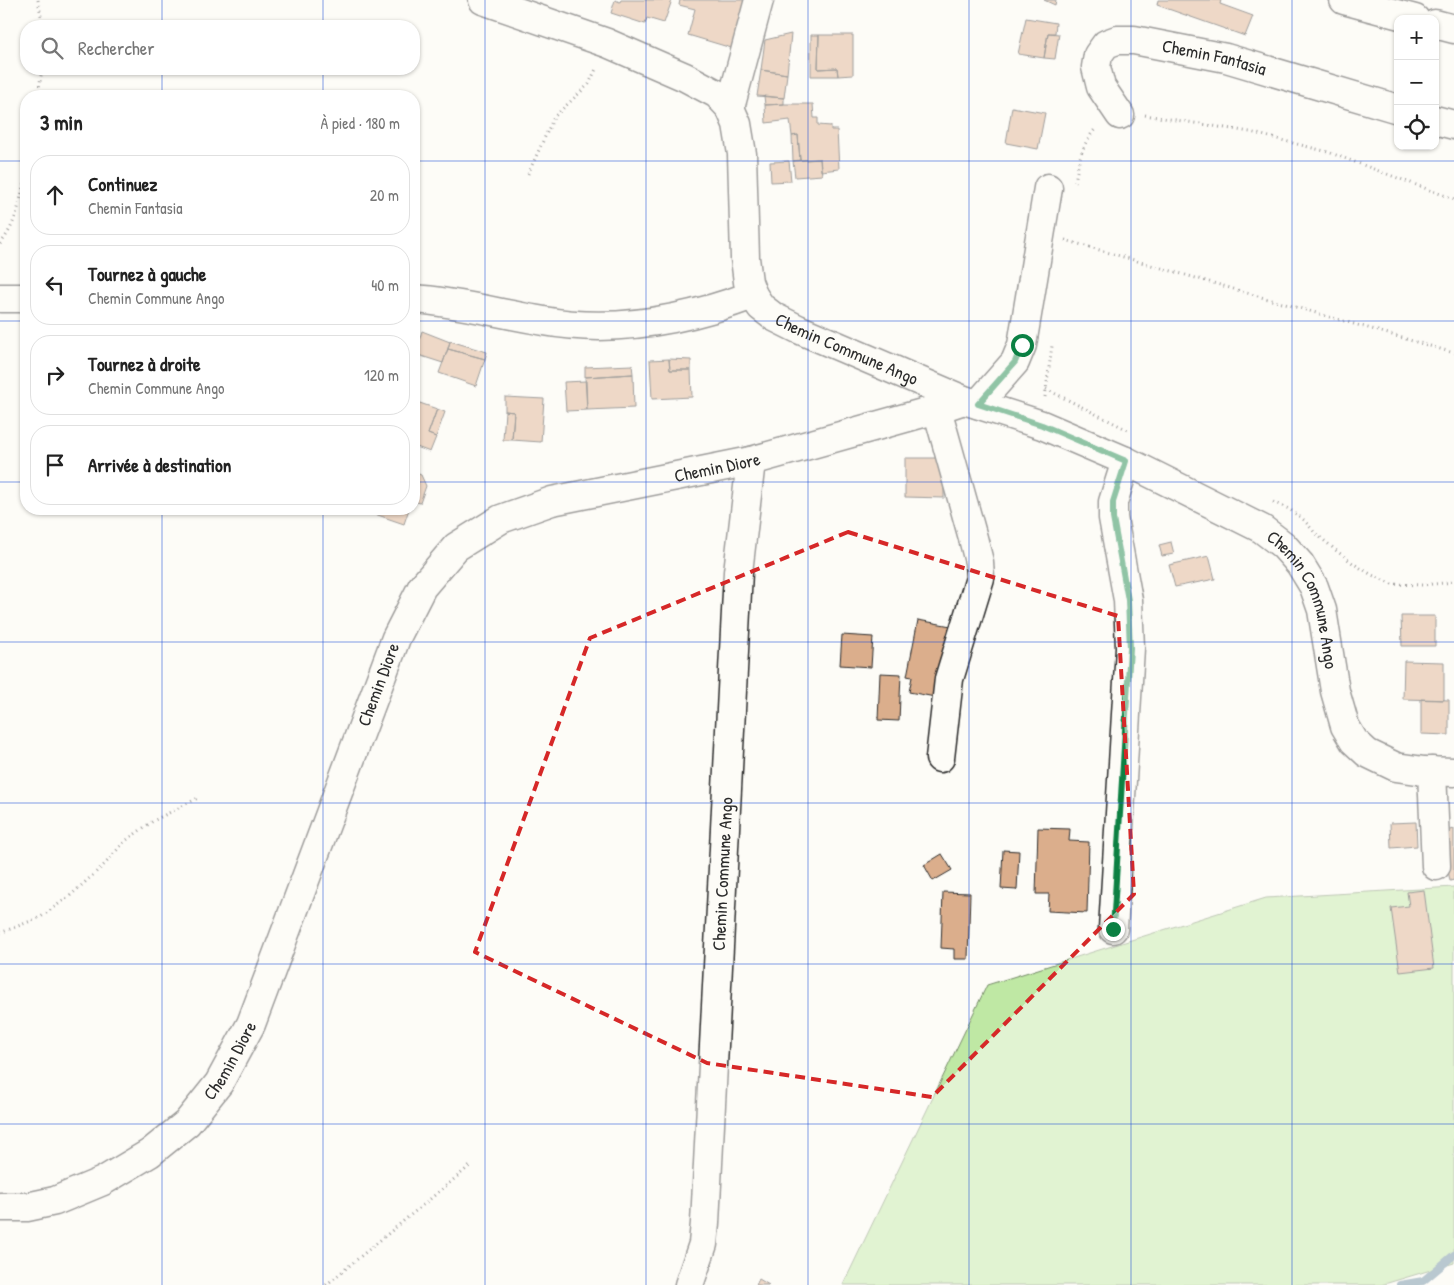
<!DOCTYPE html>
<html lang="fr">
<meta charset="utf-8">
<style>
body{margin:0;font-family:"Patrick Hand",sans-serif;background:#f2f2f2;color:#222}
.controls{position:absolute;right:15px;top:15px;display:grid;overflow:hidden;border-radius:10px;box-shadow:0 1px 4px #0004}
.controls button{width:45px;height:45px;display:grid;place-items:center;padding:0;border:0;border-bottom:1px solid #e0e0e0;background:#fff;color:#222;font:25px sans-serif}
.stop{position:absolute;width:15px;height:15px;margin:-11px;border:4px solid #0b8043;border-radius:50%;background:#fff}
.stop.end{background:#0b8043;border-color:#fff;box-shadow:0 1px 5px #0008}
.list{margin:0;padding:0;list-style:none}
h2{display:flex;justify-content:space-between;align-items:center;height:65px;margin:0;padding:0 20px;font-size:21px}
h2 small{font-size:16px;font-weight:400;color:#767676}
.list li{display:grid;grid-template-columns:32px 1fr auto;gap:15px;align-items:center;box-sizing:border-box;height:80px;margin:0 10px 10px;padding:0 10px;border:1px solid #e0e0e0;border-radius:20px}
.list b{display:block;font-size:19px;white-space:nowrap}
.list p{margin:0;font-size:16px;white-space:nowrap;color:#767676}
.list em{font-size:16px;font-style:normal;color:#767676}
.icon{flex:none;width:28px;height:28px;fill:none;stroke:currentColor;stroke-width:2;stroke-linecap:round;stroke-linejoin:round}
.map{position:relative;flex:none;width:1454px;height:1285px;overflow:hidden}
.search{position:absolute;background:#fff;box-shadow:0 1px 4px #0004;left:20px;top:20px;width:400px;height:55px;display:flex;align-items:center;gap:12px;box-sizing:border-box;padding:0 18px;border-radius:20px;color:#767676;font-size:19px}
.panel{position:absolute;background:#fff;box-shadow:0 1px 4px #0004;left:20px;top:90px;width:400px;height:425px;border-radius:20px}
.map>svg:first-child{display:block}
.green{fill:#bfe8a4;stroke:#758a68}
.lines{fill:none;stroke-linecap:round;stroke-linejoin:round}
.stream{stroke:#66899f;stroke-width:8}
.building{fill:#dbae8c;stroke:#2b2b2b}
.minor-casing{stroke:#2b2b2b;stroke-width:31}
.path{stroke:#2b2b2b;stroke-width:3;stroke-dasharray:1 4;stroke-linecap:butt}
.minor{stroke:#fdfcf7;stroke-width:28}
.route{stroke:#0b8043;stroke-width:6}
.marked{fill:none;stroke:#d62828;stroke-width:4;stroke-dasharray:10 6;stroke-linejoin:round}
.grid{fill:none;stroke:#1d4ed8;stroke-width:1;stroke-opacity:0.55}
.labels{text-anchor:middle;stroke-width:4;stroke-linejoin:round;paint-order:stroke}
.street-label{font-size:18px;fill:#2b2b2b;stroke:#fdfcf7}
</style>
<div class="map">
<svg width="1454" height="1285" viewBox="0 0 1454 1285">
<rect width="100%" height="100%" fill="#fdfcf7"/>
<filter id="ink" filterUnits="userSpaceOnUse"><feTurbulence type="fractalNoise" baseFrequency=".02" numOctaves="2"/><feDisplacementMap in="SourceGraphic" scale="10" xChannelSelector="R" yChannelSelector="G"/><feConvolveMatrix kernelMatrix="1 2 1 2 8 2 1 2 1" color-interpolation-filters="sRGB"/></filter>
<g filter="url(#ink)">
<path class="green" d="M1454 887V1263L1381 1285H843L987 985 1266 898Z"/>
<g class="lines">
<path class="stream" d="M1400 1285 1423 1281 1454 1255"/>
</g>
<path class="building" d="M615 0 620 2 621 0H672L664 23 647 18 645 24 611 13Z
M680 0H750L735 49 688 35 695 9 679 5Z
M1044 0H1056L1055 5Z
M1158 0H1221L1220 4 1253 16 1245 36 1157 5Z
M1026 18 1056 23 1055 33H1048L1044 58 1018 54Z
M1048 33 1059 34 1055 59 1044 58Z
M791 34 787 74 761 70 765 40Z
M811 35H819L818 69 837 68 838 76H811Z
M819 35H853V75L838 76 837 68 818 69Z
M761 70 787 74 784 98 757 96Z
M764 96 784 98V104L765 105Z
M784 104H813L814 118H818V125L831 126V130H837L839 169 821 171 820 159 800 160 798 135 792 136 790 120 766 123 765 105Z
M1012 107 1045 113 1038 149 1006 143Z
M798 135 800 160 793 161 792 136Z
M820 159 822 175 795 177 793 161Z
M789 161 791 181 771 182 770 162Z
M422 331 450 342 443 363 415 354Z
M450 341 487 352 485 359 448 349Z
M448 349 485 359 476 386 439 373Z
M669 359 691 360V370H670Z
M669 359 670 370H691L692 397 652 399 650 360Z
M632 365 633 374 585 377V367Z
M633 374 634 408 587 410 585 377Z
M586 381 587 410 566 411 564 382Z
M505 397 544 399 541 442 512 440 514 412 505 411Z
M414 401 437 409 428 434 436 437 430 452 414 446Z
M437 409 445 412 436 437 428 434Z
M505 411 514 412 512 440H503Z
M905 458H944V498L905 497Z
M414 472 421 475 426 486 420 503 414 501V496L418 483 414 481Z
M414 481 418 483 414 496Z
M370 509H409L404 524 369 512Z
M1171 542 1174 554 1162 556 1159 545Z
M1209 556 1215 579 1175 587 1169 565Z
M1401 616H1435V646H1402Z
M918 620 951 626 935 697 909 692 912 677 907 676Z
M842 635 873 637 871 667 840 665Z
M1404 661 1444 662V700L1403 699Z
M880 673 901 674 899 721 878 720Z
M1421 699 1449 700V735L1421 734Z
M1416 822 1417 846 1391 848 1390 823Z
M1038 828 1070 829 1069 841 1089 842 1087 913 1048 911 1049 894H1036Z
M1454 829V880L1450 881 1441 832Z
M1003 850 1019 851 1017 890 1001 889Z
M942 854 952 870 933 881 924 865Z
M1424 890 1434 968 1400 972 1391 908 1409 906 1407 892Z
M943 892 970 893 968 959H954V949L941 948Z
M759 1279 769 1285H756Z"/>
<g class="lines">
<defs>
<g id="minor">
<path id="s1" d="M483 0 607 43 685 77 717 94 730 108 737 124 742 154 745 258 748 282 753 295 761 307 774 317 798 329 964 400 1042 425 1126 461 1262 529 1283 545 1300 564 1314 587 1322 610 1335 691 1345 726 1354 741 1367 753 1396 767 1424 771 1454 772"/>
<path d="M1344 0 1415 19"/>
<path d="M1435 24 1454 29"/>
<path d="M730 108 759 0"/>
<path id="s2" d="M1120 115 1101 87 1096 67 1098 55 1106 44 1117 40H1134L1226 58 1398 109"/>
<path d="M1435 120 1454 125"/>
<path d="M0 298H26"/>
<path d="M414 299C458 302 501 314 544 321 615 334 686 320 753 295"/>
<path d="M978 404 1015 362 1022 345 1048 188"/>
<path d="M937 409 973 538 979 562 980 578 949 679 940 758"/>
<path d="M1432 771 1436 866"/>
<path d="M1113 929 1130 648 1128 600 1113 518V502L1126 461"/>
<path id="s3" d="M0 1207H27L55 1201 103 1181 150 1153 187 1123 219 1083 251 1024 396 638 422 587 456 547 501 519 552 501 751 461 937 409 964 400"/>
<path id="s4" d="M689 1285 703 1244 705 1223 738 572 751 461"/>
</g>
</defs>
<use href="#minor" class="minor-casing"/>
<path class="path" d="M38 0 43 26
M38 96 42 69
M1145 115 1250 132 1328 152 1454 199
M528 174 554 117 589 84 597 67
M1075 182C1079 160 1081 146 1096 128
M1065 240 1454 353
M0 244C17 224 21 197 26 171
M1046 389 1128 430
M1045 397 1052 346
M1273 502 1289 509 1304 520 1315 533 1338 552 1354 564 1372 575 1392 584 1423 585 1454 582
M0 933 41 917 71 895 105 864 124 842 153 821 198 798
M326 1285 470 1166"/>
<use href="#minor" class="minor"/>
</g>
</g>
<g class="lines" filter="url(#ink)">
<path class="route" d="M1022 345 1015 362 978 404 1042 425 1126 461 1113 502V518L1128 600 1130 648 1113 929"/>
</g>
<path d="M0 0H1454V1285H0ZM848 532 1118 616 1134 894 932 1097 707 1063 475 952 590 638Z" fill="#fdfcf7" fill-opacity=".55" fill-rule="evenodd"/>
<path class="marked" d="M848 532 1118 616 1134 894 932 1097 707 1063 475 952 590 638Z"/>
<path class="grid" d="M162 0V26M323 0V26M485 0V1285M646 0V1285M808 0V1285M969 0V1285M1131 0V1285M1292 0V1285M162 69V96M323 69V96M0 161H26M414 161H1454M0 321H26M414 321H1454M0 482H26M414 482H1454M162 509V1285M323 509V1285M0 642H1454M0 803H1454M0 964H1454M0 1124H1454"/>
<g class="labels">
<g class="street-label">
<text dy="6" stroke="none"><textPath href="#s2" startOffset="191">Chemin Fantasia</textPath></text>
<text dy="6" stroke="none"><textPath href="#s1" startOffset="572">Chemin Commune Ango</textPath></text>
<text dy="6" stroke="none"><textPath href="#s3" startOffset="1126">Chemin Diore</textPath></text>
<text dy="6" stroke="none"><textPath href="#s1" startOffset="1111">Chemin Commune Ango</textPath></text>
<text dy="6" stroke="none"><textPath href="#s3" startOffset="691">Chemin Diore</textPath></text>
<text dy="6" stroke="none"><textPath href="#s4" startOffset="414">Chemin Commune Ango</textPath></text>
<text dy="6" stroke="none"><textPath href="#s3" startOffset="286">Chemin Diore</textPath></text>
</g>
</g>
</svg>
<div class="controls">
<button>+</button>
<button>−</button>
<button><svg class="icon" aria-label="locate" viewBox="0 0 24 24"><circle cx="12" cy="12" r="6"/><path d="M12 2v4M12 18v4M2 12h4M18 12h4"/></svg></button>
</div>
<div class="stop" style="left:1022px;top:345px"></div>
<div class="stop end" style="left:1113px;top:929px"></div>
<div class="search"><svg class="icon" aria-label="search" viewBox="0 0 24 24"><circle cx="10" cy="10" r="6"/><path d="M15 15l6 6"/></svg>Rechercher</div>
<section class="panel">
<h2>3 min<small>À pied · 180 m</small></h2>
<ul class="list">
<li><svg class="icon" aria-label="ahead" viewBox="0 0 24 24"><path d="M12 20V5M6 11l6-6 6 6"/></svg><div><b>Continuez</b><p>Chemin Fantasia</p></div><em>20 m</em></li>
<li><svg class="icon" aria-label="left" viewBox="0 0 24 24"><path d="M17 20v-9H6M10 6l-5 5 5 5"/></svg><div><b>Tournez à gauche</b><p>Chemin Commune Ango</p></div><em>40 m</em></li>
<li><svg class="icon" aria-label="right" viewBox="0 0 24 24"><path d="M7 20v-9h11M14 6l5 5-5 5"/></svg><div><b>Tournez à droite</b><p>Chemin Commune Ango</p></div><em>120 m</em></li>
<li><svg class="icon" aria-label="arrive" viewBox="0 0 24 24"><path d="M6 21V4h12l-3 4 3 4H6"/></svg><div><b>Arrivée à destination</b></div></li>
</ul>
</section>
</div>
